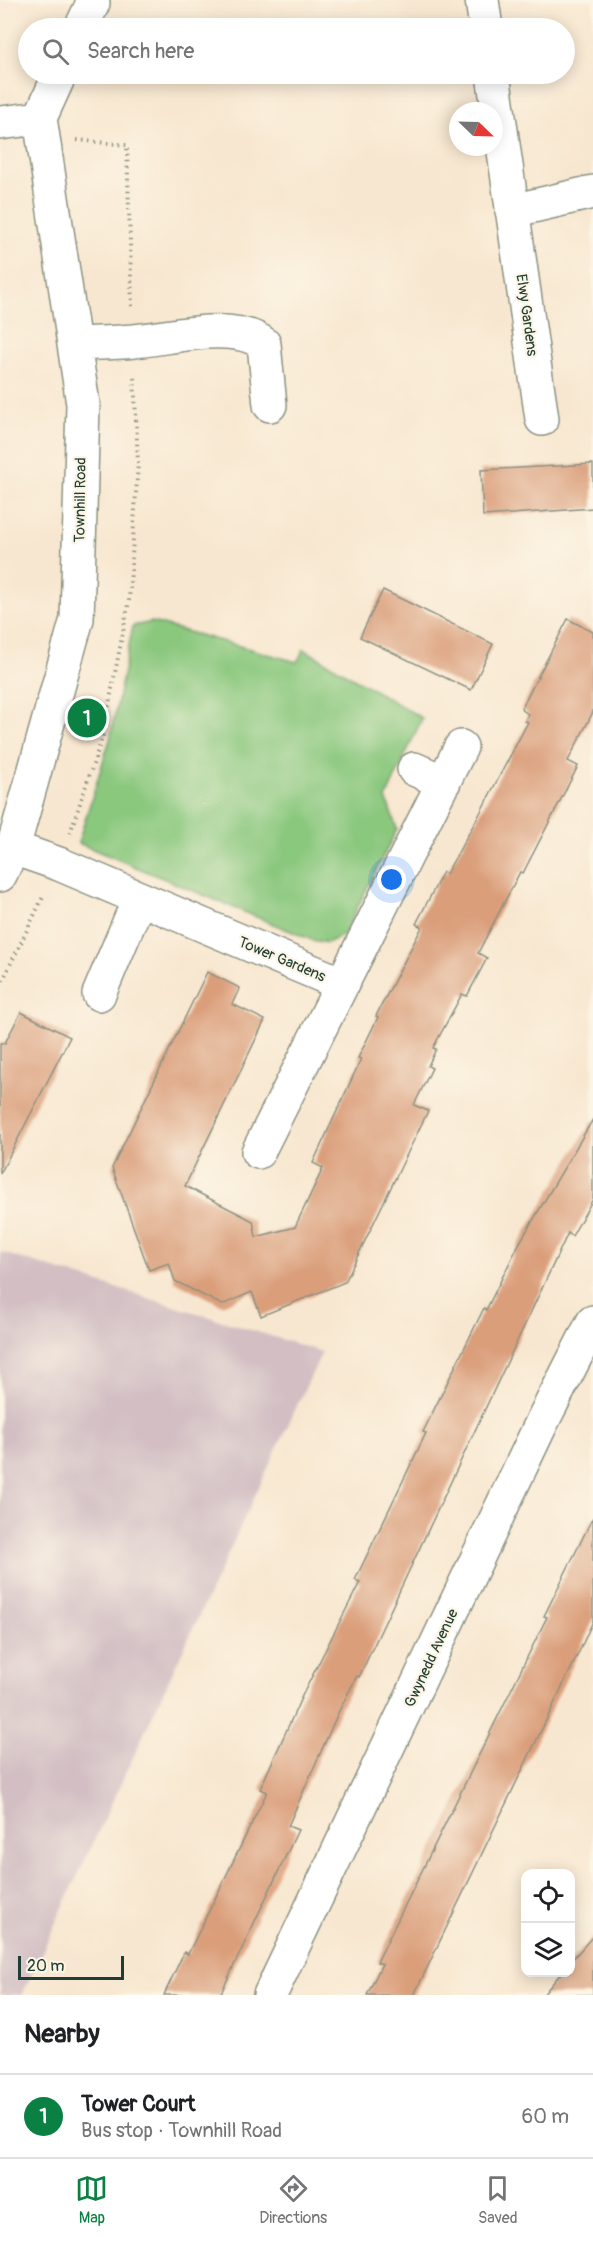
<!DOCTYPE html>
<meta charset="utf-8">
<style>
body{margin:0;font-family:Pangolin,sans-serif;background:#f6f6f6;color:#202124}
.controls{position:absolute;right:18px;bottom:18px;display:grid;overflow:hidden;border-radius:12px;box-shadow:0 3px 15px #0003}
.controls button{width:54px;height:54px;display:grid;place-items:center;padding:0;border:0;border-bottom:2px solid #e0e0e0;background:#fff;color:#202124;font:30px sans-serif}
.compass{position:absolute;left:449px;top:102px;width:54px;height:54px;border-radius:50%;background:#fff;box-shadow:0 3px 15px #0003;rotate:113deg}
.scale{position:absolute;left:18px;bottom:15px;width:106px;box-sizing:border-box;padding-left:6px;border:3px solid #1f3d34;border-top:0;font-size:16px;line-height:21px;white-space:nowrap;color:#1f3d34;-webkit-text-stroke:4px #fcf5e5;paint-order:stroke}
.you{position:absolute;left:392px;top:880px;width:21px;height:21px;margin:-15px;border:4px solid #fff;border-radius:50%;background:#1a73e8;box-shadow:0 0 0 9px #1a73e833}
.badge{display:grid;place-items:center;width:39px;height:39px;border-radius:50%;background:#0b8043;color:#fff;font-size:20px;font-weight:700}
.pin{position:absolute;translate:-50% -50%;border:3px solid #fff;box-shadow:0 2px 6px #0006}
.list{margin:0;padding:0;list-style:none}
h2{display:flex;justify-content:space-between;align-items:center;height:78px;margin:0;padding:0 24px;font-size:26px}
h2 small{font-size:20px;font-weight:400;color:#757577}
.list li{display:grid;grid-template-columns:39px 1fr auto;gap:18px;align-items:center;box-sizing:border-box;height:84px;padding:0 24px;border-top:2px solid #e0e0e0}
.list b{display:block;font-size:22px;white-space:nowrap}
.list p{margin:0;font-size:20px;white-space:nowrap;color:#757577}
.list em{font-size:20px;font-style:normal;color:#757577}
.icon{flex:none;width:33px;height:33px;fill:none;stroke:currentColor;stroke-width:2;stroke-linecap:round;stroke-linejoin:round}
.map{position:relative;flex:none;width:593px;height:1995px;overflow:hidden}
.search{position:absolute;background:#fff;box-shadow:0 3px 15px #0003;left:18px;right:18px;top:18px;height:66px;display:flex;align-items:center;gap:15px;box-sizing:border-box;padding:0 21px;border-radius:33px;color:#757577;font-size:22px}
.sheet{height:162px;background:#fff}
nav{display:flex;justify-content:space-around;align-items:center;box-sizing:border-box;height:84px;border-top:2px solid #e0e0e0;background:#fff;font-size:16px;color:#757577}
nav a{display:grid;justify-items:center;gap:3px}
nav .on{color:#0b8043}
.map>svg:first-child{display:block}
.industrial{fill:#d2bec3}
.green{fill:#8ac87e;stroke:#548259;stroke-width:1.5}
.building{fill:#da9e7a}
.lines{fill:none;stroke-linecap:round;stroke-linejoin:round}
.minor-casing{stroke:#8c9282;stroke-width:36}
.path{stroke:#8c9282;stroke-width:4;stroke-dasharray:1.5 4.5;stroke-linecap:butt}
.minor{stroke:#fff;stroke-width:33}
.labels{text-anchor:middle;stroke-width:4.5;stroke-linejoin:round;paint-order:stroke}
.street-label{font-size:15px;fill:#1f3d34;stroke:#fcf5e5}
</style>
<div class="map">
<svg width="593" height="1995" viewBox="0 0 593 1995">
<rect width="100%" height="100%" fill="#fcf5e5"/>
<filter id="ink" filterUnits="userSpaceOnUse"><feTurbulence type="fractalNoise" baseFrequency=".0167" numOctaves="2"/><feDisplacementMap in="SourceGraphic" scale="12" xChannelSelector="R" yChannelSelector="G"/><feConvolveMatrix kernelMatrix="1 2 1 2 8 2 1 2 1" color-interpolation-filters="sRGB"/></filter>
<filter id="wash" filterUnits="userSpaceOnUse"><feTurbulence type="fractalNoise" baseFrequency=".008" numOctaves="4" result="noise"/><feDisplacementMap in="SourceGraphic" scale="24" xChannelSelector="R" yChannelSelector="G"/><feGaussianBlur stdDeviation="1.35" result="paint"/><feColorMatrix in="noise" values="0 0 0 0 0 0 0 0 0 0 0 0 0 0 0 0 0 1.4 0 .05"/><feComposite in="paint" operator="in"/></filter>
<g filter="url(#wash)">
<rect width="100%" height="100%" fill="#f8e7d0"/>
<path class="industrial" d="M0 1252 322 1352 22 1995H0Z"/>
<path class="green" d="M152 622 297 662 304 649 422 718 386 798 397 829 343 936 327 943 312 940 78 843 110 739 133 626Z"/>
<g id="blocks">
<path class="building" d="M593 464V508L483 516 481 470Z
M383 590 493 644 471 690 360 637Z
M568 619 593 632V712L568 761 578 766 523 873 520 872 478 953 487 958 467 996 462 994 433 1048 436 1049 428 1066 432 1068 414 1105 428 1111 345 1282 261 1316 252 1292 222 1305 175 1281 169 1263 149 1270 112 1168 207 972 240 988 232 1004 265 1020 185 1186 253 1221 256 1237 295 1227 323 1168 313 1163 361 1059 358 1058 378 1017 376 1016 422 927 416 924 443 872 446 874 479 815 528 722 525 721 528 714 521 709Z
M21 1012 70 1037 0 1174V1043H5Z
M593 1119V1199L572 1236 568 1233 359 1677 357 1676 338 1713 288 1826 298 1830 220 1995H164L184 1952 188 1954 267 1792 260 1789 302 1696 360 1582 355 1580 426 1433 423 1432 484 1308 486 1310 520 1242Z
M593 1517V1621L578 1654 414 1995H367L382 1964 377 1962 547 1617 544 1616Z
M593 1936V1995H543L562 1972H570V1962Z"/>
</g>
</g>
<g filter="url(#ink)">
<use href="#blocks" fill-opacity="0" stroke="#8c9282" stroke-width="1.5"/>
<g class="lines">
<defs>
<path id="minor" d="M482 0 486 28
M81 28 93 3 92 0
M493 74 542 419
M40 118 60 74
M0 123 40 118
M512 211 593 192
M74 344C94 343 114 343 134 341 170 338 234 320 264 344L270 405
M414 769 444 782
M13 848 59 864 342 984
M0 875 13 848 77 619 83 404 40 118
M99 994 139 899
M258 1152 461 747
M270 1995 542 1422 593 1322"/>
</defs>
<use href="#minor" class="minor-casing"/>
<path class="path" d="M77 140 127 145 132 307
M70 833 103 735 129 601 138 463 134 375
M0 986 44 895"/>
<use href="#minor" class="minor"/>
</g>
</g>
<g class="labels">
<g class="street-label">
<text transform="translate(527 315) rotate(82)" y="5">Elwy Gardens</text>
<text transform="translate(80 500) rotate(-89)" y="5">Townhill Road</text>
<text transform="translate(282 959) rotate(23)" y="5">Tower Gardens</text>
<text transform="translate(431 1658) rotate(-65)" y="5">Gwynedd Avenue</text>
</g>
</g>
</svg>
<div class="controls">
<button><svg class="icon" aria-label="locate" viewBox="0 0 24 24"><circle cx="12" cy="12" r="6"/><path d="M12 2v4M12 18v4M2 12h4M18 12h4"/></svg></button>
<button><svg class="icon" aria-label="layers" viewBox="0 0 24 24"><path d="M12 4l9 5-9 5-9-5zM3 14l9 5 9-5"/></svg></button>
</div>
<svg class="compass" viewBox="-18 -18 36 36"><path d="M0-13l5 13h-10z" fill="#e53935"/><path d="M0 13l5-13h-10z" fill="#757577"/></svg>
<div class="scale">20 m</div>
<div class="you"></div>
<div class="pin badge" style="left:87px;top:718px">1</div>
<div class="search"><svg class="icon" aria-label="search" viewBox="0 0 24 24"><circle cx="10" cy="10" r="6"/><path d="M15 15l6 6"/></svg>Search here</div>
</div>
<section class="sheet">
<h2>Nearby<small></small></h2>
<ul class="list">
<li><span class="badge">1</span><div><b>Tower Court</b><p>Bus stop · Townhill Road</p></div><em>60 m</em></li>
</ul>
</section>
<nav>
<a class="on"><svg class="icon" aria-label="map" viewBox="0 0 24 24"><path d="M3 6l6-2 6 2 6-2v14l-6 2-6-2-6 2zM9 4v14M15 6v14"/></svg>Map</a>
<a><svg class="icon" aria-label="directions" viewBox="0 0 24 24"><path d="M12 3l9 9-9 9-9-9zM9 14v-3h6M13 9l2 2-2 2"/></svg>Directions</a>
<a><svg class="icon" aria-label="saved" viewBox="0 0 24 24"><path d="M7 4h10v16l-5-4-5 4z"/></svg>Saved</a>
</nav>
